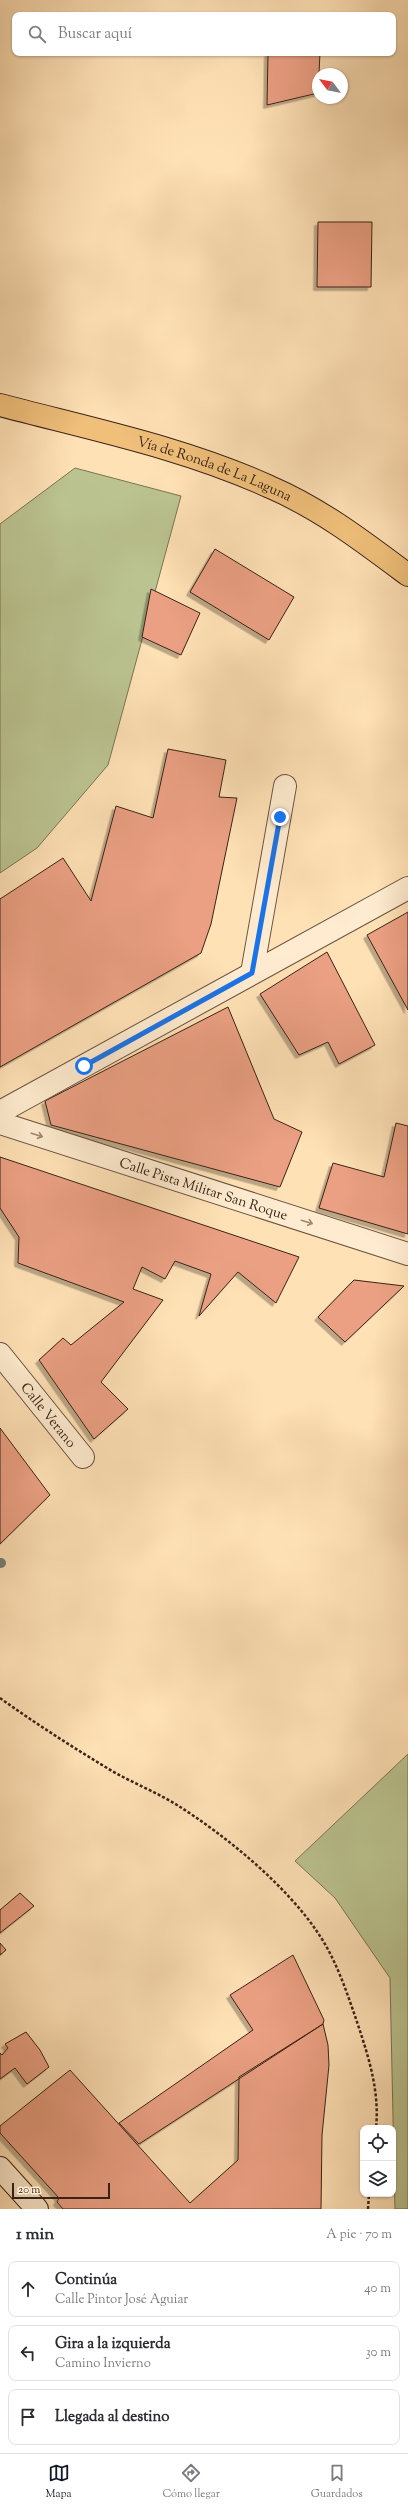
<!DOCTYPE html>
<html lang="es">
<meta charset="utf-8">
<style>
body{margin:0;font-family:"Sorts Mill Goudy",serif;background:#f2f2f3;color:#2b2b33}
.controls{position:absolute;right:12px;bottom:12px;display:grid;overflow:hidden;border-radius:8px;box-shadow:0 1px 3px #0004}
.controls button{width:36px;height:36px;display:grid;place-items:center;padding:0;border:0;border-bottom:1px solid #e1e1e2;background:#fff;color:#2b2b33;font:20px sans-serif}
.compass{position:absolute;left:312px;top:68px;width:36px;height:36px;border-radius:50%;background:#fff;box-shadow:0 1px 3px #0004;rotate:302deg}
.scale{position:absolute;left:12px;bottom:10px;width:98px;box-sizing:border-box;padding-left:4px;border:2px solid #392318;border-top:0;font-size:11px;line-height:14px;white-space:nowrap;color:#392318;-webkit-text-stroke:3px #ffecd0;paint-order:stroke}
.stop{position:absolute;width:12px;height:12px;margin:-9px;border:3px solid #1a73e8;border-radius:50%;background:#fff}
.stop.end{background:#1a73e8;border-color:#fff;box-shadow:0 1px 4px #0008}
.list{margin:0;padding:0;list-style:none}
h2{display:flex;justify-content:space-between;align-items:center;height:52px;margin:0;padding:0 16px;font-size:17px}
h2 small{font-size:13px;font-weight:400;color:#7c7c81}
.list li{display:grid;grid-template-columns:26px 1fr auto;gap:12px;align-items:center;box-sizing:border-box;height:56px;margin:0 8px 8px;padding:0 8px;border:1px solid #e1e1e2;border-radius:8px}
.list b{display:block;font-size:15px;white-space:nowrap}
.list p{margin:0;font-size:13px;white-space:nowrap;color:#7c7c81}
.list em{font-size:13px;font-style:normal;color:#7c7c81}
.icon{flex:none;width:22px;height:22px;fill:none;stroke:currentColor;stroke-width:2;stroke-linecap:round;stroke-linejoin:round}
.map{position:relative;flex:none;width:408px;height:2209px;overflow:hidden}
.search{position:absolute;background:#fff;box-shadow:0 1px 3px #0004;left:12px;right:12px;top:12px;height:44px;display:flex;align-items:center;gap:10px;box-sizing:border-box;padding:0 14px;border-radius:8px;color:#7c7c81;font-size:15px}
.sheet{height:244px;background:#fff}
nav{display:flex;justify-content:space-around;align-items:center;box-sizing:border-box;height:56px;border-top:1px solid #e1e1e2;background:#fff;font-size:11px;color:#7c7c81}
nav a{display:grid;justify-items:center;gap:2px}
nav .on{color:#111827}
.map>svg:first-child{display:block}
.green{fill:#bbc491;stroke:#7a7454}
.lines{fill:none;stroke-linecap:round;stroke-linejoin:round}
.stream{stroke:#777f76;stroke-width:10}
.building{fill:#eba083;stroke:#392318;filter:url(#shadow)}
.street-casing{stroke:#6a5240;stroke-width:24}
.secondary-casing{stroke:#392318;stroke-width:24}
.primary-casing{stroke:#392318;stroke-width:24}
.path{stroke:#392318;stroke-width:2.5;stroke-dasharray:3 2;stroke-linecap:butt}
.street{stroke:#ffecd0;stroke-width:22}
.secondary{stroke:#ffecd0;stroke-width:22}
.primary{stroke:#f0c07b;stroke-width:22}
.oneway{stroke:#9c8874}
.route{stroke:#1a73e8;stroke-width:5}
.labels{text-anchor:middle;stroke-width:4;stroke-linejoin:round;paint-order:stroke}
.street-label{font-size:14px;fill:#392318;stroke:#ffecd0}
</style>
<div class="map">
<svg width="408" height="2209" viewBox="0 0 408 2209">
<defs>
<filter id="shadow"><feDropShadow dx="-3.5" dy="3.5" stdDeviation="0" flood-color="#0004"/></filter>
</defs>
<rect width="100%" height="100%" fill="#ffe1b6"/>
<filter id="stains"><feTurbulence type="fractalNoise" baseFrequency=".005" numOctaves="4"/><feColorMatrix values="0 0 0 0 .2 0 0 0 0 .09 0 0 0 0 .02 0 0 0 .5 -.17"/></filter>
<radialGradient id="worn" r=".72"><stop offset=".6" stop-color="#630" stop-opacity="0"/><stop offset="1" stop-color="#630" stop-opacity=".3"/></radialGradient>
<path class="green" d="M75 468 181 496 108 765 37 848 0 873V524Z
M408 1754V2209H395L390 1978 335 1898 295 1861Z"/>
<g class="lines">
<path class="stream" d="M0 1563H1"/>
</g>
<path class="building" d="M268 53H320L318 93 267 105Z
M318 222H372L371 287H317Z
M215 549 294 597 269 640 190 592Z
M151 589 200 613 181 655 142 637Z
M168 749 226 760 219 797 237 798 211 924 201 953 0 1067V899L63 858 91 901 116 806 153 818Z
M408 912V1010L367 935Z
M327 952 375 1045 339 1064 328 1042 299 1055 260 994Z
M228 1007 274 1119 302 1132 280 1187 51 1125 45 1101Z
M396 1123 408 1126V1234L319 1208 333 1163 384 1177Z
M0 1157 299 1257 276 1303 238 1272 199 1316 211 1274 175 1261 165 1279 142 1267 133 1289 163 1300 101 1382 128 1409 94 1439 39 1360 63 1338 71 1345 124 1302 18 1263 19 1237 0 1208Z
M354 1280 404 1286 345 1342 318 1317Z
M0 1428 50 1495 0 1544Z
M20 1893 34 1906 0 1933V1910Z
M0 1943 6 1950 0 1955Z
M293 1955 324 2020 323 2024 139 2144 119 2123 253 2030 230 1995Z
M323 2024 328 2045 329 2065 322 2135 321 2209H63L57 2202 59 2198 0 2133V2126L70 2070 190 2203 238 2160 239 2077Z
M26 2032 40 2050 49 2067 27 2084 15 2068 0 2079V2053L2 2055 8 2048 5 2044Z"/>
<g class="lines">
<defs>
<g id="street">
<path d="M252 973 285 786"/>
<path d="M0 1112 408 888"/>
<path id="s1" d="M0 1123 408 1254"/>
<path id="s2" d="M0 1354 83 1457"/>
</g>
<path id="secondary" d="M0 2168 37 2209"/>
<g id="primary">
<path id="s3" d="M0 405C91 429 185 448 270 487 321 509 364 542 408 575"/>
</g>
</defs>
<use href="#street" class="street-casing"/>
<use href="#secondary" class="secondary-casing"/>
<use href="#primary" class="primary-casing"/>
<path class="path" d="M0 1698C36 1724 74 1748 112 1771 133 1783 156 1792 177 1805 225 1835 286 1885 318 1933 335 1958 345 1987 355 2016 367 2052 380 2089 376 2128
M368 2209 369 2194"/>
<use href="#street" class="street"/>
<use href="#secondary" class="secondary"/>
<use href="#primary" class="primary"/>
</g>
<defs><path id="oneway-shaft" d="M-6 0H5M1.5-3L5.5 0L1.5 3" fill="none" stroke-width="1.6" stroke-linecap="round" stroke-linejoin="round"/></defs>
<g class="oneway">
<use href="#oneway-shaft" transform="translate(37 1135) rotate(18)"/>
<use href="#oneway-shaft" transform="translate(307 1222) rotate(17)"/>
</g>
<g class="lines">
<path class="route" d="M84 1066 252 973 280 817"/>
</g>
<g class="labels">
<g class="street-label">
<text dy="5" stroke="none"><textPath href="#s3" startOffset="224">Vía de Ronda de La Laguna</textPath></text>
<text dy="5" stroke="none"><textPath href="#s1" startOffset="214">Calle Pista Militar San Roque</textPath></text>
<text dy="5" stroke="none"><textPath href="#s2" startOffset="78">Calle Verano</textPath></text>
</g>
</g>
<rect width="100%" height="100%" filter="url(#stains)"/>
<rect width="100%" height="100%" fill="url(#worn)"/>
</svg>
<div class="controls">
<button><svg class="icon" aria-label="locate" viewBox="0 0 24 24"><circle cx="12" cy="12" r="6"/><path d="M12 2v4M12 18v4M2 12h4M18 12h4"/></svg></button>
<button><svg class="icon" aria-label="layers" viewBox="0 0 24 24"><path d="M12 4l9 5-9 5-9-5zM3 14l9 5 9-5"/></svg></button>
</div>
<svg class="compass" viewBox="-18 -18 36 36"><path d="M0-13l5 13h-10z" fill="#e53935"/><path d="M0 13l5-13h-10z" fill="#7c7c81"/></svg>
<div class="scale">20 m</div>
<div class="stop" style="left:84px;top:1066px"></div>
<div class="stop end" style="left:280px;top:817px"></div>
<div class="search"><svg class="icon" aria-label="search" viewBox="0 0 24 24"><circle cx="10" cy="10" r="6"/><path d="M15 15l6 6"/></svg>Buscar aquí</div>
</div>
<section class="sheet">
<h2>1 min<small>A pie · 70 m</small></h2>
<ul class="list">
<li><svg class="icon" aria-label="ahead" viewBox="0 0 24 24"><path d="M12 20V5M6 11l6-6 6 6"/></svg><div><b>Continúa</b><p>Calle Pintor José Aguiar</p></div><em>40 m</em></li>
<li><svg class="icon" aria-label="left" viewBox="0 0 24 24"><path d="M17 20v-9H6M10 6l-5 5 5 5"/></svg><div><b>Gira a la izquierda</b><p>Camino Invierno</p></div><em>30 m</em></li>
<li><svg class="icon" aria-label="arrive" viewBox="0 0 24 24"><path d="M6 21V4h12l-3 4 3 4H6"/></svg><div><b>Llegada al destino</b></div></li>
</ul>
</section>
<nav>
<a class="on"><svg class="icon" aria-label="map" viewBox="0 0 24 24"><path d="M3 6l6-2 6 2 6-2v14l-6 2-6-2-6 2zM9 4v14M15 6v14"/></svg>Mapa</a>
<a><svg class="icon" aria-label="directions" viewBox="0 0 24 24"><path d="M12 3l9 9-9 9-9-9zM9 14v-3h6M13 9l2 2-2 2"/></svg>Cómo llegar</a>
<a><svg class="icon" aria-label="saved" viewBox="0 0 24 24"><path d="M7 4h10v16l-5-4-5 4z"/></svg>Guardados</a>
</nav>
